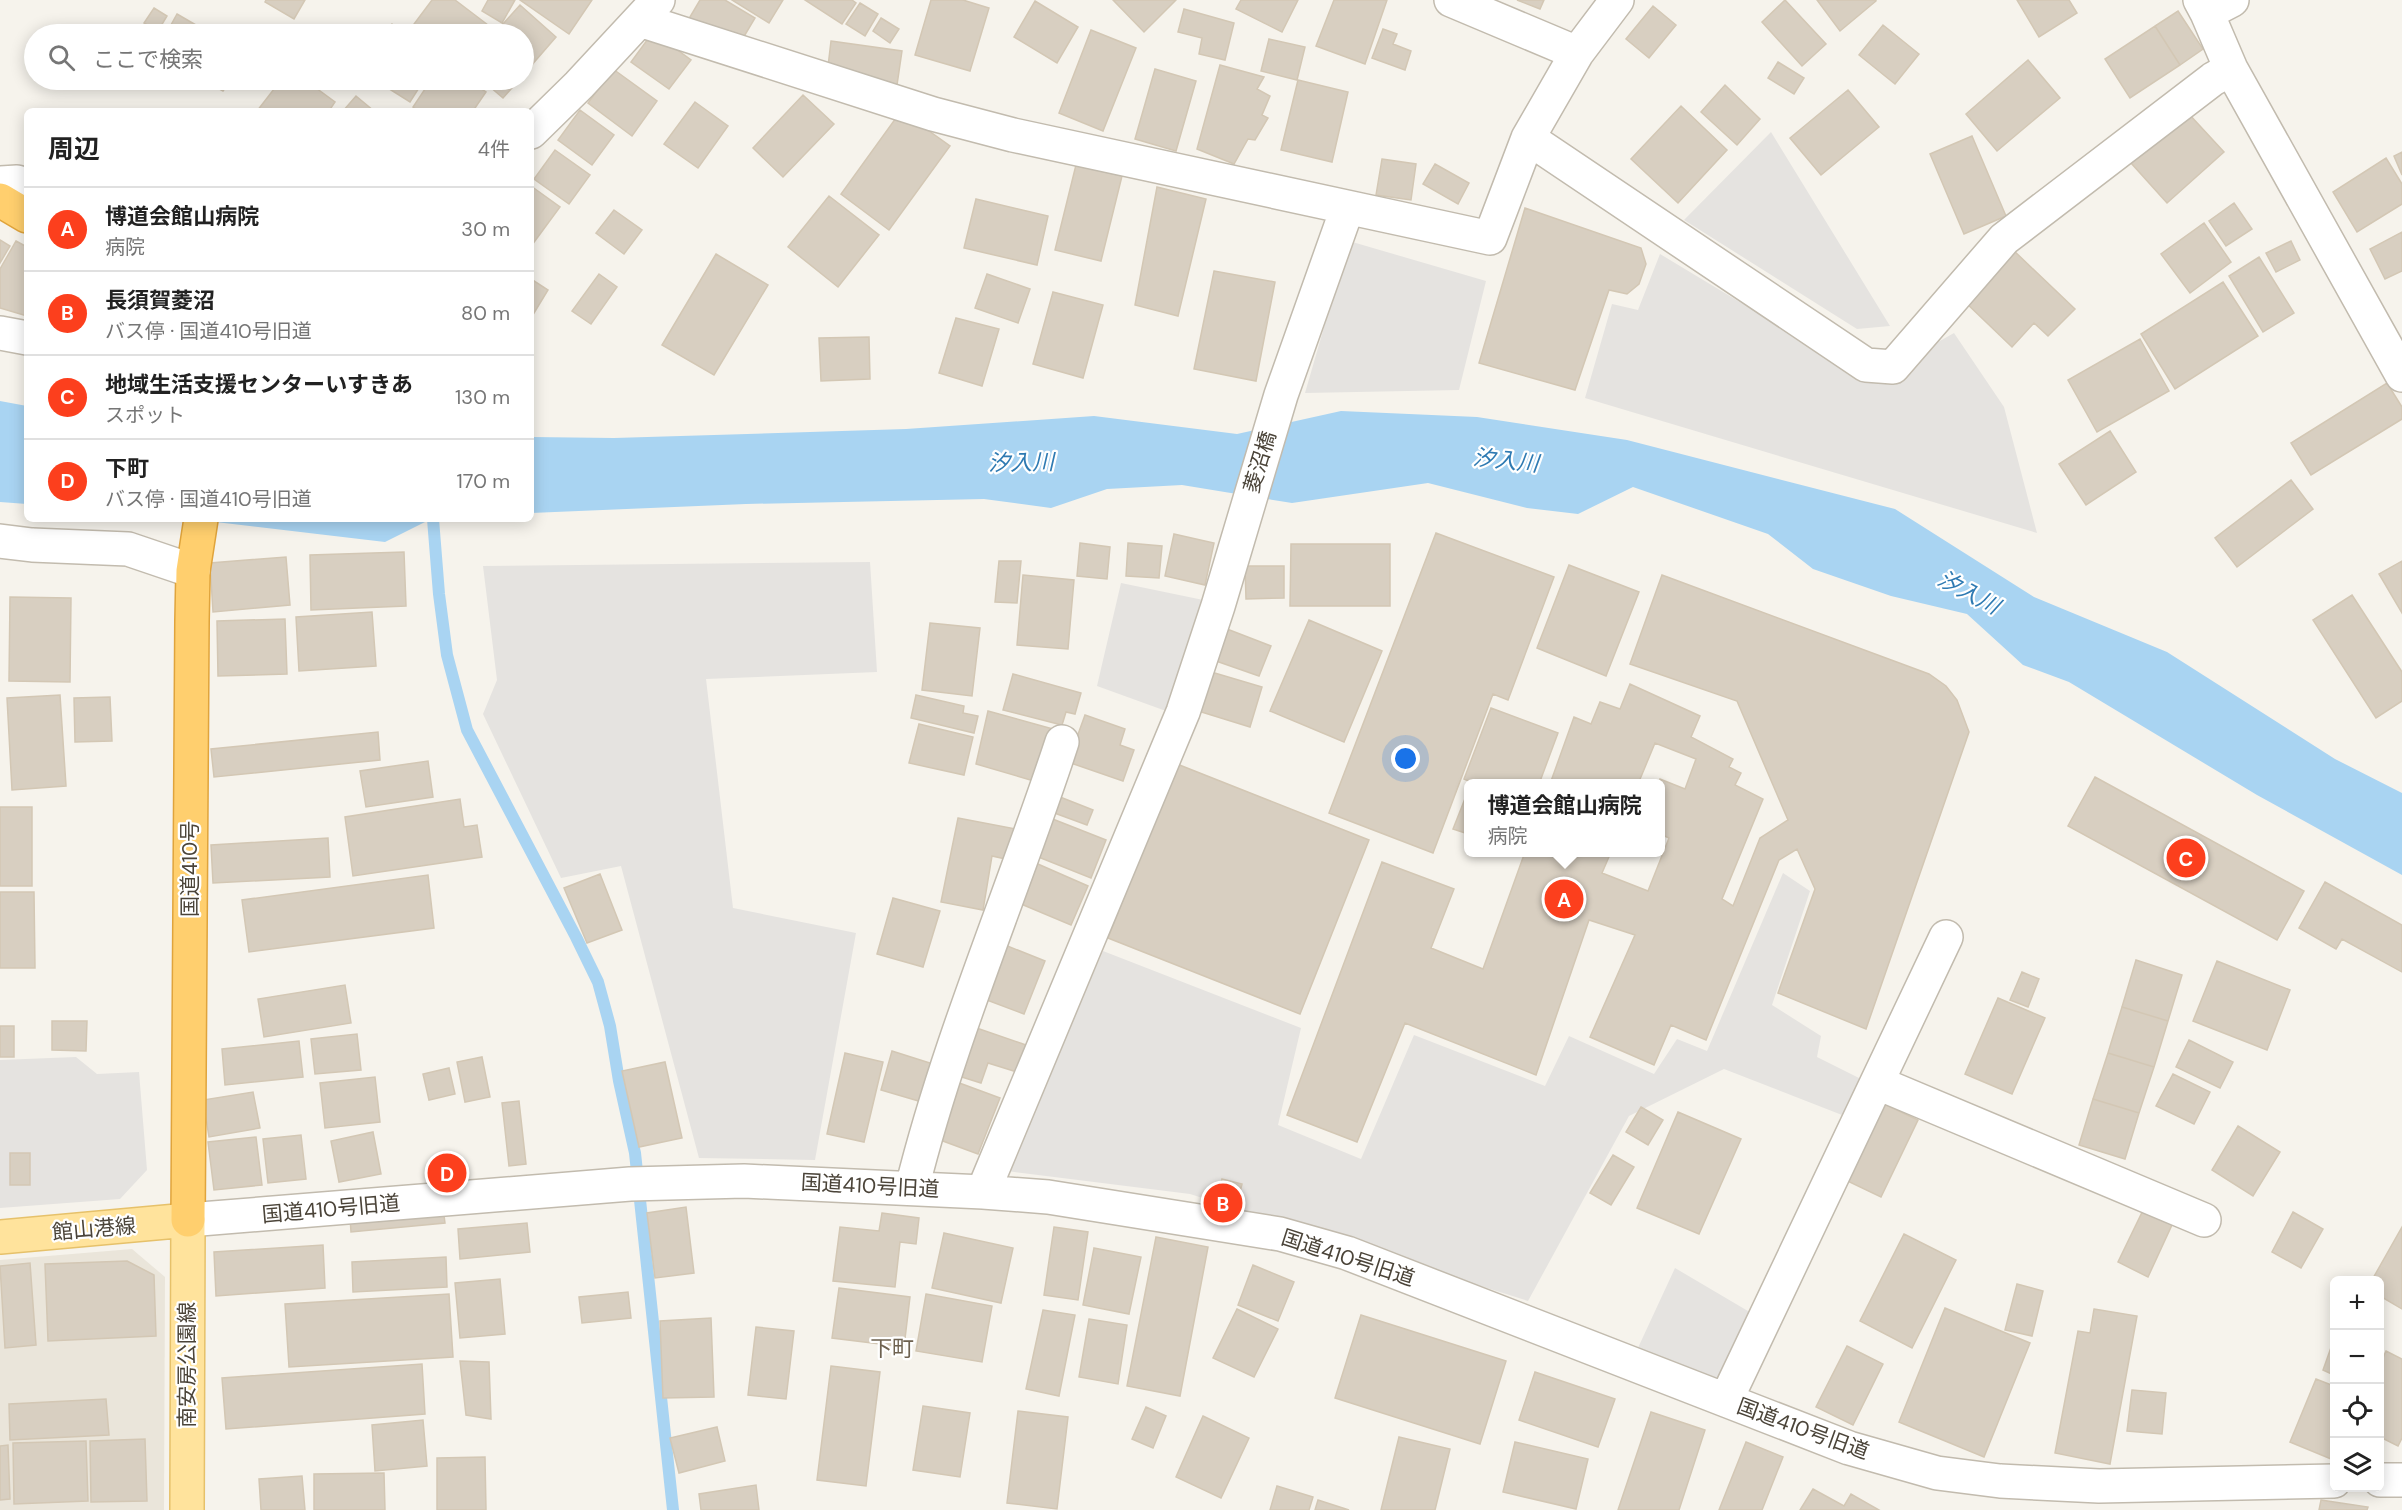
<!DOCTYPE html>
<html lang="ja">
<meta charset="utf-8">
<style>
body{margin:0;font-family:"DM Sans","Noto Sans JP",sans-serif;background:#f6f6f6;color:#222}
.controls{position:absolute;right:18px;bottom:18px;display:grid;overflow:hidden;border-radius:9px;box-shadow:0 3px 15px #0003}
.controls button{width:54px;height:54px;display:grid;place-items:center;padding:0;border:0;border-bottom:2px solid #e0e0e0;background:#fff;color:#222;font:30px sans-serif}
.you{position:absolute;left:1406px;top:759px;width:21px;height:21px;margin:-15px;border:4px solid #fff;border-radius:50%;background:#1a73e8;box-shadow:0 0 0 9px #1a73e833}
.badge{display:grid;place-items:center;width:39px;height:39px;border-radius:50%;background:#fc3f1d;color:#fff;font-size:20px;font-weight:700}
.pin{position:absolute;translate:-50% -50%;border:3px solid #fff;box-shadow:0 2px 6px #0006}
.popup{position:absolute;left:1464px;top:779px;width:201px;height:78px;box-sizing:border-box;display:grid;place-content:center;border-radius:9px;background:#fff;filter:drop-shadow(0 2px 4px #0005);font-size:20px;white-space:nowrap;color:#767676}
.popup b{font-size:22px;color:#222}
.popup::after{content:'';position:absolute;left:50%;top:100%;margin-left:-12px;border:12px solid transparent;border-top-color:#fff}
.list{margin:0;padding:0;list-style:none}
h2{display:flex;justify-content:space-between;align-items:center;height:78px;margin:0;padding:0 24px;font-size:26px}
h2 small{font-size:20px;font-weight:400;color:#767676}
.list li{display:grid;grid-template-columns:39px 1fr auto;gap:18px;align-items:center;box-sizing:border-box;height:84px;padding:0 24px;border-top:2px solid #e0e0e0}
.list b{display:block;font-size:22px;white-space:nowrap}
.list p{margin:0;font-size:20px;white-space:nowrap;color:#767676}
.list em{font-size:20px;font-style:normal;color:#767676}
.icon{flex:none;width:33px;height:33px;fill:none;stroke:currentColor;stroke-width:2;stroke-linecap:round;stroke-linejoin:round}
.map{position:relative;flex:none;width:2402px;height:1510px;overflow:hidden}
.search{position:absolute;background:#fff;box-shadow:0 3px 15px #0003;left:24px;top:24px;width:510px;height:66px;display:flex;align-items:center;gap:15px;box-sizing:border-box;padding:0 21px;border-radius:33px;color:#767676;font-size:22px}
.panel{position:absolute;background:#fff;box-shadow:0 3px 15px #0003;left:24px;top:108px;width:510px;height:414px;border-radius:9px}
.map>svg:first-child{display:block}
.residential{fill:#eae5da}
.parking{fill:#e5e3e0}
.water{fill:#a9d4f2}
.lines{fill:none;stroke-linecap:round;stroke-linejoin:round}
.stream{stroke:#a9d4f2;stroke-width:12}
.building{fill:#d8cfc1;stroke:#d3c7b4;stroke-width:1.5}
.minor-casing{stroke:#c2bbae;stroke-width:36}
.major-casing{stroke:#e6c16a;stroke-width:36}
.highway-casing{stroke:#e0a43c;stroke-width:36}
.minor{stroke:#fff;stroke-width:33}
.major{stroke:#ffe39c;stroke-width:33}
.highway{stroke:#ffcf6e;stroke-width:33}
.labels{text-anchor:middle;stroke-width:4.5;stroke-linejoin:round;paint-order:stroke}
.street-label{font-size:21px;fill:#4b4439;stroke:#fff}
.water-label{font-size:22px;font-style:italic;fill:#2e7ab2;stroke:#fff}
.neighbourhood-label{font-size:22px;fill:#6e6250;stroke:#fff}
</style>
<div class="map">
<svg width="2402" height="1510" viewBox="0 0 2402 1510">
<rect width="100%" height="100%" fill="#f6f3ec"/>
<path class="residential" d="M132 1249 165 1277 164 1510H0V1260Z"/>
<path class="parking" d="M1771 132 1890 326 1857 329 1684 220Z
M1349 241 1486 281 1459 390 1305 393Z
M1660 254 1848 367 1876 377 1954 333 2004 407 2037 533 1585 398 1612 304 1638 310Z
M870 562 877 672 706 679 733 908 856 933 815 1160 699 1158 621 866 561 878 483 714 497 680 483 566Z
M1121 583 1213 602 1166 711 1097 686Z
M1783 873 1810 891 1772 1005 1821 1036 1817 1057 1867 1082 1842 1115 1724 1069 1629 1116 1528 1301 1190 1194 1007 1171 1103 951 1301 1028 1278 1125 1361 1159 1414 1035 1545 1086 1569 1036 1654 1074 1677 1039 1707 1051Z
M76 1057 97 1074 139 1072 147 1170 120 1199 0 1208V1060Z
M1675 1268 1753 1314 1719 1384 1637 1350Z"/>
<path class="water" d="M0 401 27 406V504L0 502Z
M1341 411 1477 417 1627 440 1895 509 2034 597 2167 652 2335 759 2402 793V875L2257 795 2069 682 2023 665 1967 614 1891 596 1813 569 1768 534 1633 487 1578 514 1527 508 1428 483 1292 503 1182 485 1107 489 1051 508 984 499 746 504 531 513V437L614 438 906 429 1094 416 1237 434Z
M190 519H431L385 542Z"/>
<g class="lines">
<path class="stream" d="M433 519 439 594 447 655 467 730 576 937 598 982 610 1026 619 1081 635 1153 673 1510"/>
</g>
<path class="building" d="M266 0H305L294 19 265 2Z
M432 0H455L492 28 487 34H420L411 28Z
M488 0H515L502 23 482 11Z
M520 0H592L569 34Z
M700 0H725L755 18 736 50 687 22Z
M732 0H783L769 23Z
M805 0H852L856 3 842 24Z
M931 0H963L989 8 970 71 915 55Z
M1113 0H1176L1144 32Z
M1241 0H1298L1282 32 1236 9Z
M1334 0H1387L1365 64 1316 46Z
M1517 0H1544L1540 9Z
M1785 0 1826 44 1802 66 1762 22Z
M1817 0H1876V1L1840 31Z
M2017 0H2069L2077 13 2039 37Z
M1035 1 1078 27 1057 63 1014 37Z
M860 3 878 14 865 36 846 24Z
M520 5 556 37 524 74V34H494Z
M1653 6 1676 25 1649 58 1626 39Z
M154 8 167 16 158 31 144 23Z
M1184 9 1234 23 1225 60 1199 54 1202 38 1178 32Z
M2178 11 2203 49 2180 65 2155 26Z
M177 14 203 29 200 34H166Z
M881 18 899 29 890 43 873 31Z
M392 24 407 34H385Z
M1883 25 1919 54 1895 84 1859 55Z
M2155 26 2180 65 2130 98 2105 59Z
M1383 29 1397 34 1393 44 1411 51 1405 70 1372 58Z
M1091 30 1136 48 1103 131 1059 113Z
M653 32 691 60 669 89 631 62Z
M1269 39 1305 47 1297 80 1261 71Z
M831 41 902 51 897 85 827 75Z
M2028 60 2060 98 1997 151 1966 114Z
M1778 62 1804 78 1794 94 1768 78Z
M1220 65 1264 77 1257 89 1270 96 1262 115 1268 118 1255 140 1248 139 1234 164 1197 149Z
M613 69 657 101 632 136 588 103Z
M1155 69 1196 81 1176 151 1135 139Z
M203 80H231L223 91Z
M281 80H305L335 102 329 111H257Z
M375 80H424L410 102Z
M431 80H468L486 92 473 111H419L413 107Z
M482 80H519L503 98Z
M1298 80 1348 92 1332 162 1281 150Z
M1725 85 1760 119 1737 145 1701 112Z
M1848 90 1879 127 1821 175 1790 138Z
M803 95 834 124 783 177 753 148Z
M356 96 374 111H343Z
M695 102 728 126 698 168 664 144Z
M1681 106 1727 150 1678 203 1631 159Z
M580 110 614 135 592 165 558 140Z
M901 111 950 146 889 230 841 194Z
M2188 113 2224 152 2167 203 2131 163Z
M1972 136 2006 216 1964 234 1930 154Z
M555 150 590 175 569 204 534 179Z
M2402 152V175L2394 156Z
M2386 158 2402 184V204L2357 232 2333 192Z
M1382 159 1416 164 1411 200 1376 195Z
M1435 164 1469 183 1458 204 1423 184Z
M1076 165 1122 176 1101 261 1055 250Z
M531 186 560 207 532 245H531Z
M1157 187 1206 199 1178 316 1135 305Z
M829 196 879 235 838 287 788 247Z
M976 199 1048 216 1037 265 964 248Z
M2234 203 2252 229 2226 246 2209 221Z
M1525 208 1641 248 1646 264 1639 284 1627 294 1609 290 1575 390 1479 363Z
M614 210 642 230 624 254 596 233Z
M2204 223 2231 262 2190 293 2161 254Z
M2402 232V271L2385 279 2370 249Z
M0 240 10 246 0 263Z
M16 241 27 247V316L0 308V269Z
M2291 241 2300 260 2276 272 2266 253Z
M2011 248 2075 309 2048 336 2034 323 2012 347 1963 300Z
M716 254 768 285 714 375 662 345Z
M2259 257 2294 313 2263 332 2229 276Z
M1214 271 1275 282 1256 381 1194 369Z
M599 274 617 287 591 324 572 311Z
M987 274 1030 289 1018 323 975 308Z
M531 279 548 290 531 318Z
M2223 282 2258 336 2175 389 2141 334Z
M1053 292 1103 305 1083 378 1033 364Z
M956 318 999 329 982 386 939 373Z
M869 337 870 379 821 381 819 338Z
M2140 339 2169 391 2097 432 2068 380Z
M2387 383 2402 407V419L2311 475 2291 443Z
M2110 431 2136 472 2086 505 2059 464Z
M2291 480 2313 509 2237 567 2215 538Z
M1436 533 1554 577 1508 700 1493 694 1433 853 1329 813Z
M1174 534 1214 543 1205 585 1165 576Z
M1080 543 1110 547 1107 579 1077 576Z
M1128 543 1162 546 1159 578 1126 576Z
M1291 544H1390V606H1290Z
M404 552 406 606 311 610 310 555Z
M286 557 290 605 213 612 210 563Z
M999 561H1021L1017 603 995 602Z
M2402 561V613L2379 574Z
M1569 565 1639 592 1606 676 1537 648Z
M1245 566H1284V598L1246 599Z
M1023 575 1074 580 1068 649 1017 645Z
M1662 575 1929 674 1946 686 1957 700 1969 732 1866 1029 1778 993 1815 889 1797 849 1779 860 1706 1040 1671 1025 1654 1065 1590 1037 1635 935 1589 920 1536 1075 1405 1023 1357 1142 1287 1115 1382 862 1454 889 1431 948 1483 969 1525 852H1611L1602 873 1648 891 1669 838 1660 834V784H1658L1660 779 1685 789 1696 759 1655 743 1638 784H1550L1574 717 1591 724 1600 702 1620 709 1630 684 1700 716 1691 737 1733 759 1729 767 1741 773 1735 785 1763 799 1722 899 1733 906 1760 838 1788 820 1737 701 1630 664Z
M2352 595 2402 672V701L2376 718 2313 620Z
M10 597 71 598 70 682 9 681Z
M372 612 376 666 299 671 296 617Z
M285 619 287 674 218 676 217 621Z
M1309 620 1382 651 1344 742 1270 711Z
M930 623 980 628 972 696 922 690Z
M1227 629 1271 646 1259 676 1216 661Z
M1208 671 1262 687 1250 727 1195 710Z
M1013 674 1081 693 1075 714 1066 712 1062 725 1003 710Z
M60 695 66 786 12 790 7 698Z
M916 695 964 706 963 713 978 716 974 733 911 718Z
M110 697 112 741 75 742 74 698Z
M1491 708 1558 733 1539 784H1471V782L1464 779Z
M988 711 1053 729 1034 781 976 764Z
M1085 715 1125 729 1120 745 1134 750 1123 781 1068 762Z
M919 724 973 737 964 775 909 763Z
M378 732 380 760 214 777 211 749Z
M428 761 433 797 366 807 360 771Z
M1177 764 1369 840 1300 1014 1108 938Z
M2095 777 2304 891 2277 940 2068 826Z
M1468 791V834L1453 829Z
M1055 795 1093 810 1087 825 1049 811Z
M460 799 464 827 477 825 482 857 353 876 345 817Z
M0 807H32V886H0Z
M1045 816 1106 840 1091 878 1031 854Z
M958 818 1016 829 1010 860 992 856 983 910 941 902Z
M328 838 330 877 213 883 211 845Z
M1031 861 1088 886 1071 925 1014 901Z
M600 874 622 930 587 943 564 888Z
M428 875 434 928 249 952 242 900Z
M2325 882 2402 925V972L2342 939 2336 949 2299 928Z
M0 892H34L35 968H0Z
M893 898 940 911 923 967 877 954Z
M1000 943 1045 961 1024 1014 979 997Z
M2136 960 2182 975 2168 1021 2122 1007Z
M2217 961 2290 990 2267 1050 2193 1021Z
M2022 972 2039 979 2028 1007 2010 1000Z
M345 985 351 1023 264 1037 258 999Z
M1998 998 2045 1018 2012 1094 1965 1074Z
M2122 1007 2168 1021 2154 1067 2108 1053Z
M52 1021H87L86 1051 52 1050Z
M965 1024 1026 1045 1017 1072 988 1063 981 1083 949 1073Z
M0 1026H14V1057H0Z
M357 1034 361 1070 315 1074 311 1039Z
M2189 1040 2233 1062 2220 1088 2176 1067Z
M299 1041 303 1077 225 1085 222 1049Z
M892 1051 933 1064 922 1102 881 1090Z
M845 1053 883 1062 864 1142 827 1134Z
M2108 1053 2154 1067 2139 1113 2093 1099Z
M482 1057 490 1097 465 1102 457 1062Z
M665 1062 682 1138 639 1147 622 1071Z
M449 1068 455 1094 429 1100 423 1074Z
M2173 1074 2210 1092 2194 1124 2156 1106Z
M375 1077 380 1122 325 1128 320 1083Z
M954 1081 1000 1098 978 1154 932 1137Z
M253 1092 260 1128 209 1137 203 1100Z
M2093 1099 2139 1113 2125 1159 2079 1145Z
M1876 1100 1918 1120 1881 1197 1839 1177Z
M519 1101 526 1164 509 1166 502 1103Z
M1641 1107 1663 1120 1648 1145 1626 1132Z
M1678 1112 1741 1139 1699 1234 1637 1208Z
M2238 1126 2280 1152 2253 1196 2212 1170Z
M373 1132 381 1174 339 1182 331 1141Z
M301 1135 306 1179 268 1183 263 1139Z
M256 1137 262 1185 214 1190 208 1142Z
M10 1153H30V1185H10Z
M1613 1155 1634 1167 1611 1205 1590 1193Z
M1222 1179 1242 1184 1237 1204 1217 1198Z
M2148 1200 2177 1214 2148 1277 2118 1262Z
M686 1207 694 1273 655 1278 647 1213Z
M443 1208 445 1223 351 1232 350 1217Z
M2293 1212 2323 1229 2301 1268 2272 1252Z
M882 1213 919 1218 916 1244 900 1242 895 1287 833 1281 840 1227 879 1231Z
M527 1223 530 1252 460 1259 458 1229Z
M1054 1227 1088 1232 1078 1300 1044 1295Z
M2402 1227V1309L2380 1296V1280H2372Z
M944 1233 1013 1248 1001 1303 932 1288Z
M1904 1234 1956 1260 1912 1348 1860 1321Z
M1156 1237 1208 1247 1180 1396 1127 1386Z
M323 1245 325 1288 216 1296 214 1252Z
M1094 1248 1141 1257 1129 1314 1083 1305Z
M446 1257 447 1287 353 1292 352 1262Z
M127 1261 154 1275 156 1336 48 1341 45 1264Z
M30 1263 36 1345 5 1348 0 1266Z
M1253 1265 1294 1282 1278 1321 1238 1305Z
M500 1279 505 1334 460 1338 455 1283Z
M2017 1284 2043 1291 2032 1336 2005 1330Z
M839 1288 910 1297 904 1347 832 1338Z
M628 1292 631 1318 582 1323 579 1297Z
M449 1294 453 1357 289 1367 285 1304Z
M926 1294 992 1306 982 1362 916 1351Z
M1945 1308 2030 1343 1984 1457 1899 1422Z
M1237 1309 1278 1329 1254 1377 1213 1358Z
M2094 1309 2137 1316 2110 1464 2055 1453 2078 1331 2090 1333Z
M1043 1310 1075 1315 1059 1396 1026 1389Z
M1361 1315 1506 1361 1480 1444 1335 1398Z
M711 1318 714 1397 663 1398 660 1321Z
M1089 1319 1127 1325 1118 1384 1079 1377Z
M756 1327 794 1331 786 1399 748 1395Z
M2334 1339V1375L2323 1370Z
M1847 1346 1883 1364 1853 1425 1816 1407Z
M2386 1351 2402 1359V1438L2398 1446 2380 1437V1365Z
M460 1361 489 1362 491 1419 466 1415Z
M422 1364 425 1414 226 1429 222 1378Z
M831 1366 880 1372 866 1486 817 1480Z
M1535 1372 1615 1399 1598 1447 1519 1420Z
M2316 1379 2334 1386V1449L2331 1459 2290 1442Z
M2132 1390 2166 1393 2162 1434 2127 1431Z
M106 1399 109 1435 10 1440 9 1404Z
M923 1406 970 1413 960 1477 913 1470Z
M1146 1407 1166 1416 1153 1448 1132 1439Z
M1018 1411 1068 1417 1057 1509 1007 1503Z
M1651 1412 1705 1430 1679 1510H1618Z
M1203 1416 1249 1438 1221 1498 1176 1477Z
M423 1420 427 1466 375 1471 372 1425Z
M717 1427 725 1461 679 1473 670 1438Z
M1399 1437 1450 1449 1435 1510H1381Z
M145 1439 147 1501 91 1502 90 1441Z
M86 1441 88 1501 14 1504 13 1443Z
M1515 1442 1588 1459 1576 1509 1503 1492Z
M1746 1442 1783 1457 1762 1510H1719Z
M8 1445 10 1499 0 1500V1446Z
M485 1457 486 1510H437V1458Z
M384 1473 385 1510H314V1474Z
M302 1476 305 1510H261L259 1479Z
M756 1485 759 1510H701L699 1494Z
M1277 1486 1313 1497 1309 1510H1270Z
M1813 1489 1844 1506 1851 1494 1879 1510H1800Z
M1318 1500 1349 1510H1315Z
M2321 1500 2368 1507 2367 1510H2319Z"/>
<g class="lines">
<defs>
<path id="minor" d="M1451 0 1577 53
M2200 0 2207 13 2232 0
M2207 13 2231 69 2402 375
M640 20 933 114 1013 135 1490 238 1528 138 1577 53 1617 0
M531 132 579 85 658 0
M1528 138 1866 365 1893 367 2004 239 2213 79 2231 69
M0 183 17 182 27 185
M0 333 27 338
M0 541 32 545 128 549 193 571
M1878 1083 2204 1220
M912 1188C950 1035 1013 892 1062 742
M983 1192 1183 712 1218 606 1281 395 1347 209
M188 1220 630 1184 744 1181 983 1192 1048 1197 1280 1234 1347 1253 1849 1448 1937 1473 2000 1481 2099 1486 2334 1481
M1726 1400 1946 937
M2380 1480H2402"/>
<path id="major" d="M0 1237 188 1220 187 1510"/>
<path id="highway" d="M0 200 27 216
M188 1220 192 621 193 571 201 519"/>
</defs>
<use href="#minor" class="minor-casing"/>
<use href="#major" class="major-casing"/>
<use href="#highway" class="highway-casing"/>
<use href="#minor" class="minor"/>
<use href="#major" class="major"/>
<use href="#highway" class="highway"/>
</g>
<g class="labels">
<g class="street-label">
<text transform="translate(1260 462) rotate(-73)" y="7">菱沼橋</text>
<text transform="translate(190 869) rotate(-90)" y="7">国道410号</text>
<text transform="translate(870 1186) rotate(3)" y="7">国道410号旧道</text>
<text transform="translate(331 1209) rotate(-5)" y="7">国道410号旧道</text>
<text transform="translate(94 1229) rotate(-5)" y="7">館山港線</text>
<text transform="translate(1348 1258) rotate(18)" y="7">国道410号旧道</text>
<text transform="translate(187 1365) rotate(-90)" y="7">南安房公園線</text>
<text transform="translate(1803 1429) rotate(20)" y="7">国道410号旧道</text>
</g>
<g class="water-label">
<text transform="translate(1506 460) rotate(6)" y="8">汐入川</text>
<text transform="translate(1021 462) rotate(-1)" y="8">汐入川</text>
<text transform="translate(1969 592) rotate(28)" y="8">汐入川</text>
</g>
<g class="neighbourhood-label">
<text x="892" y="1356">下町</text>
</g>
</g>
</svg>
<div class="controls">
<button>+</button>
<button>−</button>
<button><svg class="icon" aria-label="locate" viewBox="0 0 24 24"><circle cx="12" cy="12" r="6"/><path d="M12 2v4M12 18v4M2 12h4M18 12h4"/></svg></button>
<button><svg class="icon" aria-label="layers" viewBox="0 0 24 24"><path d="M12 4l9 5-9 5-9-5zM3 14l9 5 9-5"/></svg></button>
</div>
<div class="you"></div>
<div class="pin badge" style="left:1564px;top:899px">A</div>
<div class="popup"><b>博道会館山病院</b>病院</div>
<div class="pin badge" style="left:1223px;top:1203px">B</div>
<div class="pin badge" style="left:2186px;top:858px">C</div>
<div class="pin badge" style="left:447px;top:1173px">D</div>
<div class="search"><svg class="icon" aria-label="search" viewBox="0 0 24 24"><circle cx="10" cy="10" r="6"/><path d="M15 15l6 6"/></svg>ここで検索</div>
<section class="panel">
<h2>周辺<small>4件</small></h2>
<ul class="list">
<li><span class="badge">A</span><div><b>博道会館山病院</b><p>病院</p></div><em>30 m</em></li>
<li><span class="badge">B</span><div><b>長須賀菱沼</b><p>バス停 · 国道410号旧道</p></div><em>80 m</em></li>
<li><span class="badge">C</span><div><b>地域生活支援センターいすきあ</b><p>スポット</p></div><em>130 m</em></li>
<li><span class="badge">D</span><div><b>下町</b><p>バス停 · 国道410号旧道</p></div><em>170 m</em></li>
</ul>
</section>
</div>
